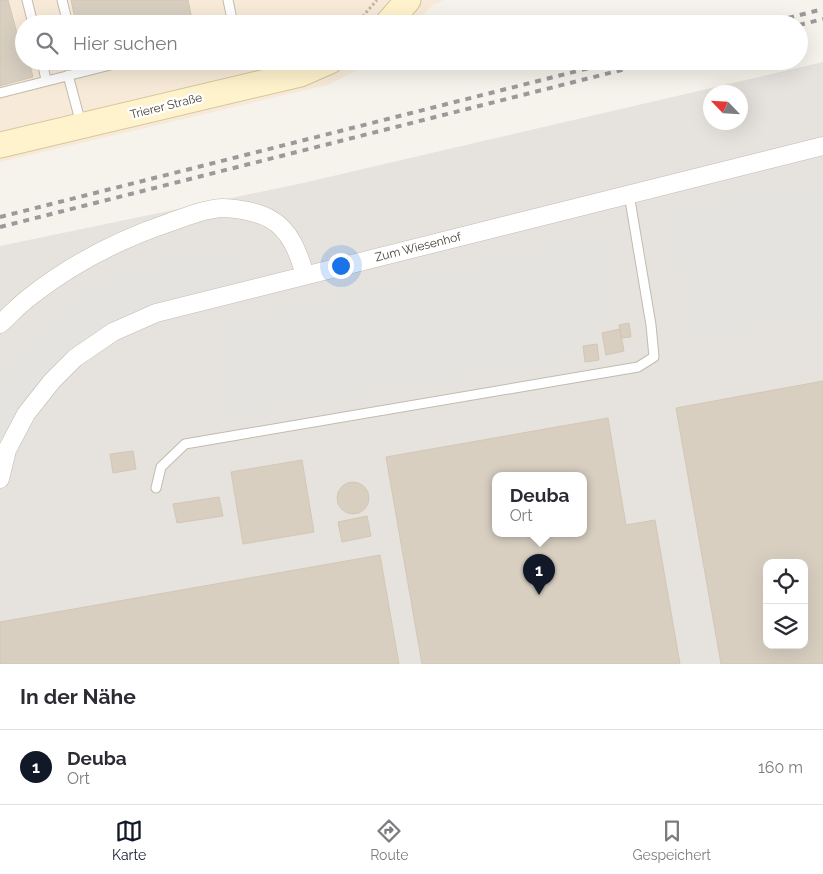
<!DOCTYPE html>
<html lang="de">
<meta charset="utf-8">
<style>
body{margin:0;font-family:Raleway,sans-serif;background:#f2f2f3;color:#2b2b33}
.controls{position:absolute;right:15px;bottom:15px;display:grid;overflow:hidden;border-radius:10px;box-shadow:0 5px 20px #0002}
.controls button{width:45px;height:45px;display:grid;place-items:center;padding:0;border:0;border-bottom:1px solid #e1e1e2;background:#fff;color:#2b2b33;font:25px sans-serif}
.compass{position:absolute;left:703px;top:85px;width:45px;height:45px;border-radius:50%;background:#fff;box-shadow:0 5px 20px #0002;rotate:295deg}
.you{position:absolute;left:340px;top:265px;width:18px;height:18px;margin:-12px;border:4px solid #fff;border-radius:50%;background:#1a73e8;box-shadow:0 0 0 8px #1a73e833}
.badge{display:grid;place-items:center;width:32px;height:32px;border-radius:50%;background:#111827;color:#fff;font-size:16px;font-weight:700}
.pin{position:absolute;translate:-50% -41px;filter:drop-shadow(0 1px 2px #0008)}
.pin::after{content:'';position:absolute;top:26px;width:18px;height:15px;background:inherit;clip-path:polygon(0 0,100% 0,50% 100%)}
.popup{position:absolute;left:492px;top:472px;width:95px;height:65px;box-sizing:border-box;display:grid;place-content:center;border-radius:10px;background:#fff;filter:drop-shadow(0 1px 4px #0005);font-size:16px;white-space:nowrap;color:#7c7c81}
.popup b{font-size:19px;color:#2b2b33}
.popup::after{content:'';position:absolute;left:50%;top:100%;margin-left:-10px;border:10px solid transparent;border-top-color:#fff}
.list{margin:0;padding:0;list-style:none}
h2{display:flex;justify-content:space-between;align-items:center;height:65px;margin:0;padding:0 20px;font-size:21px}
h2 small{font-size:16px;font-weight:400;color:#7c7c81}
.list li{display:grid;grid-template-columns:32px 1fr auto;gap:15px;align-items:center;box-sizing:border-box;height:75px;padding:0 20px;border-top:1px solid #e1e1e2}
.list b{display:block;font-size:19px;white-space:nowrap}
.list p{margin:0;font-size:16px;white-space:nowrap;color:#7c7c81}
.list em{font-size:16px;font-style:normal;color:#7c7c81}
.icon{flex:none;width:28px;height:28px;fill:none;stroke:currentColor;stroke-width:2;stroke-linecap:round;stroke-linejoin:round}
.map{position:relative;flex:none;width:823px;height:664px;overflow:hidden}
.search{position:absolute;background:#fff;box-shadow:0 5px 20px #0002;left:15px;right:15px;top:15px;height:55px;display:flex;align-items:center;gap:12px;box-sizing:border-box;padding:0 18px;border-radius:28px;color:#7c7c81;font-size:19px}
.sheet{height:140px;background:#fff}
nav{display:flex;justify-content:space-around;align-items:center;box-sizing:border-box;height:70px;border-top:1px solid #e1e1e2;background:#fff;font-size:14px;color:#7c7c81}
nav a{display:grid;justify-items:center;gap:2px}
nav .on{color:#111827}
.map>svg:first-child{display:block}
.commercial{fill:#f7ead8}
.industrial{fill:#e6e2dd;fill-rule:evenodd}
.parking{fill:#e5e3e0}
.building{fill:#d8cfc1;stroke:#d3c7b4;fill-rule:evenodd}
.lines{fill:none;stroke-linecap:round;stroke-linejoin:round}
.lane-casing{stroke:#c2bbae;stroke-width:11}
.street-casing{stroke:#c2bbae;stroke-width:19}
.secondary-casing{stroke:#d6c79b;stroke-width:27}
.path{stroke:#c4b79f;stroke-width:3;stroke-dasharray:2.5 2.5;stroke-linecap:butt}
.lane{stroke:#fff;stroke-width:9}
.street{stroke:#fff;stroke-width:18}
.secondary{stroke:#fff3cd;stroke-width:25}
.rail{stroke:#9a9a9a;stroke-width:4;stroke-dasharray:6 6;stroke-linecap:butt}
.labels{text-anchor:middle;stroke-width:4.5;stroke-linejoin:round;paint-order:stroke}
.street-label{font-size:12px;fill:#4b4439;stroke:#fff}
</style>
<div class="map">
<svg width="823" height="664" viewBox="0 0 823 664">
<rect width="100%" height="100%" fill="#f6f3ec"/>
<path class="commercial" d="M0 0H444L433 5 413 24H24V61H374L328 85 0 162Z"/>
<path class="industrial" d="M823 62V664H0V246L303 183ZM710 92H740V122H710ZM495 476H583V534H495ZM767 563H804V645H767Z"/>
<path class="parking" d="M823 179V319L690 342 667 206Z
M609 229 619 317 591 321 595 339 578 342 579 360 229 418 217 322Z
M224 251 231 253 249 267 227 288 107 326 75 347 48 371 21 401 0 435V382L16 358 60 318 58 310 90 287 143 265 191 253Z"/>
<path class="building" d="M0 0H8L18 37 23 36 24 61H29L33 77 0 86Z
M71 0H188L193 24H76Z
M629 323 631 337 621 338 619 325Z
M620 329 624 351 606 355 602 333Z
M597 344 599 360 585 362 583 346Z
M823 381V664H721L676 408ZM767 563H804V645H767Z
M608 418 626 525 655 520 680 664H422L386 457ZM495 476H583V534H495Z
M133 451 136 469 113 473 110 454Z
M302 460 314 532 243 544 231 472Z
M337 498a16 16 0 1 1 32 0a16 16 0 1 1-32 0Z
M219 497 223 516 177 523 173 504Z
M367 516 371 536 342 542 338 522Z
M380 555 399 664H0V622Z"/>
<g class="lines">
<defs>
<path id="lane" d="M27 0 33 24
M62 0 68 24
M228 0 233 24
M42 61 46 80
M77 61 79 72
M68 75 81 124
M0 93 126 61
M156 488 161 467 185 444 638 367 654 357 651 325 629 194"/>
<path id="street" d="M0 324C10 315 20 304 31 296 73 263 120 239 171 222 187 216 205 209 222 208 235 208 259 212 270 219 291 230 299 255 305 275
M0 479 7 450 26 414 52 381 75 358 113 332 156 313 823 146"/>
<path id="secondary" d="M387 24 408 0
M0 145 300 74 330 61"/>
</defs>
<use href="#lane" class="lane-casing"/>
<use href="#street" class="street-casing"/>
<use href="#secondary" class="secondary-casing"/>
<path class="path" d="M356 24 377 0"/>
<use href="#lane" class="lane"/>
<use href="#street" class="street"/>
<use href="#secondary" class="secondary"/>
<path class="rail" d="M765 24 823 9
M799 25 823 19
M0 217 617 61
M0 227 657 61"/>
</g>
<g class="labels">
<g class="street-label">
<text transform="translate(166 106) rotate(-14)" y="4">Trierer Straße</text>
<text transform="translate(418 247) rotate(-14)" y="4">Zum Wiesenhof</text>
</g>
</g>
</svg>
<div class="controls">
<button><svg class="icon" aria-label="locate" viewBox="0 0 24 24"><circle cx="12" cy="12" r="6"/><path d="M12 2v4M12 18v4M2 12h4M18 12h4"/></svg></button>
<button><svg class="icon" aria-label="layers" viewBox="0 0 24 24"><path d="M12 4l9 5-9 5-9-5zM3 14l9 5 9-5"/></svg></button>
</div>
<svg class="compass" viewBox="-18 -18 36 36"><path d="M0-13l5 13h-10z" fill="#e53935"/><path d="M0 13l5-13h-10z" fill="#7c7c81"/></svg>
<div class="you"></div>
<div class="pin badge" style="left:539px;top:595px">1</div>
<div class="popup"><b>Deuba</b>Ort</div>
<div class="search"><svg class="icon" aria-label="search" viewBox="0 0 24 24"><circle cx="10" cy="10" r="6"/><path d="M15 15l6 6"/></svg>Hier suchen</div>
</div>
<section class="sheet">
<h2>In der Nähe<small></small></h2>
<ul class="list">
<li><span class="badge">1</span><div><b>Deuba</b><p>Ort</p></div><em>160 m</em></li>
</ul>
</section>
<nav>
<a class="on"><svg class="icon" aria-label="map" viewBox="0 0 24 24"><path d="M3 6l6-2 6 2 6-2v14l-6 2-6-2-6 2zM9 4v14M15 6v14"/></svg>Karte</a>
<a><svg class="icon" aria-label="directions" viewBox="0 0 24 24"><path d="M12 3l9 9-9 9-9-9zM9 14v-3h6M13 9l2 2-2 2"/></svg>Route</a>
<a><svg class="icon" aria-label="saved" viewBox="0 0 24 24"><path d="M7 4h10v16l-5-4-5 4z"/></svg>Gespeichert</a>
</nav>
